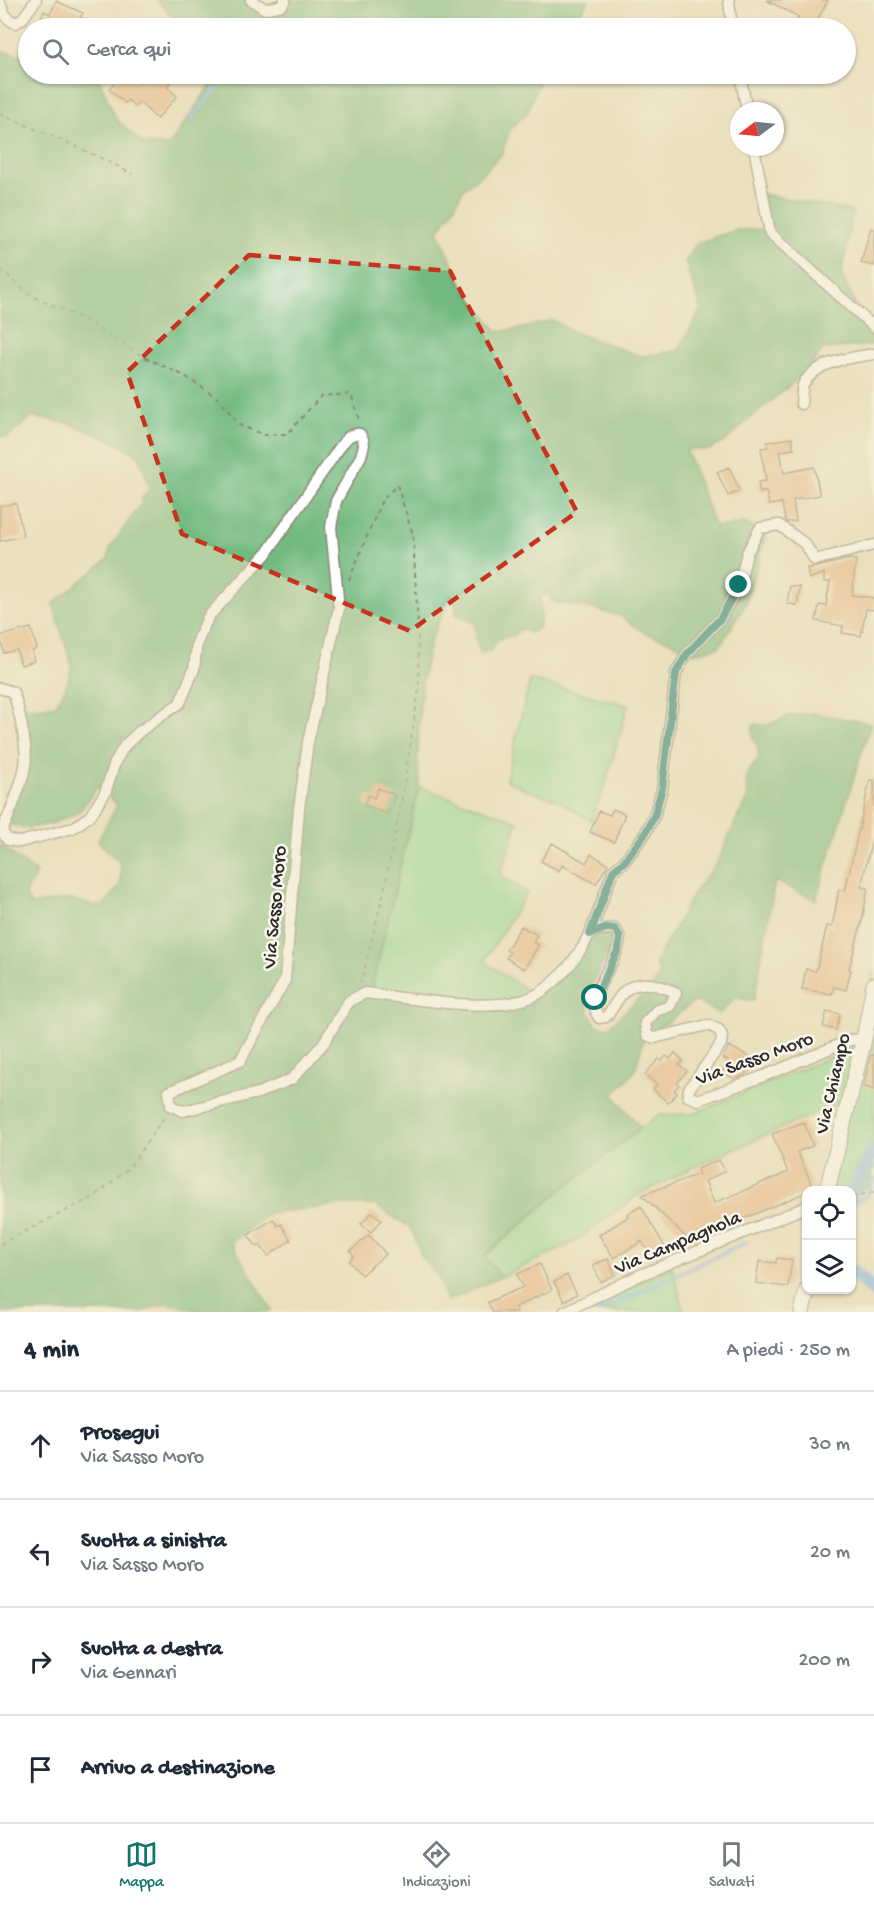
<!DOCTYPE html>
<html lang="it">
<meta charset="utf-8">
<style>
body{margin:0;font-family:"Gochi Hand",sans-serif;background:#f6f6f7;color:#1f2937}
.controls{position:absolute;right:18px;bottom:18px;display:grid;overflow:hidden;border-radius:12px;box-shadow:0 2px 4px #0004}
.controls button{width:54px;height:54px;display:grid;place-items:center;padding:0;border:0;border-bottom:2px solid #e0e1e3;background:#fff;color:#1f2937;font:30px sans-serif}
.compass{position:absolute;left:730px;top:102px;width:54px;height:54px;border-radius:50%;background:#fff;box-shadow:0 2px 4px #0004;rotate:254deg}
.stop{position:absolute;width:18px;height:18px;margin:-14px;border:4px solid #0f766e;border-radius:50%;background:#fff}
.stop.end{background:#0f766e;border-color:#fff;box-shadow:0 2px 6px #0008}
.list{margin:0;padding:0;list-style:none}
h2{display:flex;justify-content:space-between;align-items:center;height:78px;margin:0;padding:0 24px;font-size:26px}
h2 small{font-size:20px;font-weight:400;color:#747a83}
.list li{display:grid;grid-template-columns:39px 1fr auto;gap:18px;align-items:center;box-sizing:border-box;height:108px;padding:0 24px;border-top:2px solid #e0e1e3}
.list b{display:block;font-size:22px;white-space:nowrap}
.list p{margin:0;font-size:20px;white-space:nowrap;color:#747a83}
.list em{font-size:20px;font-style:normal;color:#747a83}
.icon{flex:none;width:33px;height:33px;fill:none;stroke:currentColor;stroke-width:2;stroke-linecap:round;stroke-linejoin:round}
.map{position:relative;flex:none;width:874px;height:1312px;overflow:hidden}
.search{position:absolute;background:#fff;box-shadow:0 2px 4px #0004;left:18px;right:18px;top:18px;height:66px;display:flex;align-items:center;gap:15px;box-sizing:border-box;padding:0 21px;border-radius:33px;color:#747a83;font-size:22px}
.sheet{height:510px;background:#fff}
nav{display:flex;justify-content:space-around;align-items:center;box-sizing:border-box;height:84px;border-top:2px solid #e0e1e3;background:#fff;font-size:16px;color:#747a83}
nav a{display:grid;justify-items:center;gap:3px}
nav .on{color:#0f766e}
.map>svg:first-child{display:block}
.green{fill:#8eda98;stroke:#5c8262;stroke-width:1.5}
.forest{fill:#72ba80;stroke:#4e7256;stroke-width:1.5}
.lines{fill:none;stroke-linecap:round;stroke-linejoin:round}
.stream{stroke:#7db3ec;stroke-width:4}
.canal{stroke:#7db3ec;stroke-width:14}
.building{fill:#eab280}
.minor-casing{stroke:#8b8674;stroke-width:13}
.secondary-casing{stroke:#8b8674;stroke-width:17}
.path{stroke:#8b8674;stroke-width:2;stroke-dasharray:4.5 4.5;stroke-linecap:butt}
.minor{stroke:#fff;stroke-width:10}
.secondary{stroke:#fff;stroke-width:15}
.route{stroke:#0f766e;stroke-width:8}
.marked{fill:none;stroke:#c8321e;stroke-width:4.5;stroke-dasharray:12 8;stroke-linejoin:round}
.labels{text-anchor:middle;stroke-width:5;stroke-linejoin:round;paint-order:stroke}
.street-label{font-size:20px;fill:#2b2b2b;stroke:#fbf7ec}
</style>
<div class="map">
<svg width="874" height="1312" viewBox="0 0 874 1312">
<rect width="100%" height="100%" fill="#fbf7ec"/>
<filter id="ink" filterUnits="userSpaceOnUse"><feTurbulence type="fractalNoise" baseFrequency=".0167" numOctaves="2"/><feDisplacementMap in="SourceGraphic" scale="12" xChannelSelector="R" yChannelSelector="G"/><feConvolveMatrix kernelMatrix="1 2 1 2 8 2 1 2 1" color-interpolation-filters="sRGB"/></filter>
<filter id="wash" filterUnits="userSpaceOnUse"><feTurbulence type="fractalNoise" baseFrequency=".008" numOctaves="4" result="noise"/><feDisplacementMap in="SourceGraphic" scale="24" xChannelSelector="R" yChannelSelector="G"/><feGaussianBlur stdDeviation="1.35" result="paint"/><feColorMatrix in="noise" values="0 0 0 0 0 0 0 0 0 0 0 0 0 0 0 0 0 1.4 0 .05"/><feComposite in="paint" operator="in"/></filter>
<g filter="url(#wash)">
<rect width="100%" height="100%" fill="#ebe0bd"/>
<path class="green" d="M530 680 628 705 605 785 591 821 558 800 532 792 506 780Z
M419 787 518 821 500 874 527 893 484 961 528 991 523 1010 370 992Z
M874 971V1168L866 1187 852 1193V1190H825L845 1100 696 1166 638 1195 573 1243 501 1277 484 1257 566 1186 658 1115 693 1114 859 1045Z
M672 1266 684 1312H579Z"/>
<path class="forest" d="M157 0H255L262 8 284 0H589L574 22 567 28H183Z
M0 51 28 56V74H97L116 119 143 144 169 146 218 74H542L527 113 510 129 502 153 482 174 464 188 450 215 448 216 438 231 463 286 498 332 523 328 553 320 573 332 641 356 678 351 701 309 685 262 697 243 736 230 764 229 762 194 853 211 841 275 874 341V345L823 349 806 372 748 420 727 440 709 450 686 449 715 527 745 523 766 535 746 604 719 647 694 653 670 641 645 633 620 616 586 607 557 603 552 601 547 592 540 599 541 618 538 628 530 633 520 629 513 636C501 636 496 640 491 651L481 653 477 644 475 624 466 618 456 615V605L451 596C444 611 435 627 430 643 418 689 417 740 419 787L371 992 523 1010 528 991C534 988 543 985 549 981 573 960 575 930 614 934L615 939 587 994 588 1011 597 1026 609 1027 655 983 659 973 655 963 695 891 717 863 739 814 745 805 748 795 746 785 747 774 759 758 758 748 753 739V724L768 725 789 716 812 713 871 723 816 900 775 881 754 1001 735 998 719 1014 695 1001 643 1041 635 1071 613 1095 641 1128 566 1186 484 1256 501 1277 447 1301 438 1277 421 1255 411 1228 375 1205H344L269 1213 231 1243 272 1310 266 1312H203L167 1303 141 1312H0V845L36 873 25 895 31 905 67 899 102 907 120 886 121 864 98 841 117 805 98 786 79 812 54 823 29 828 6 824 24 750 17 711 23 705 36 708 56 705 65 689 72 666 53 604 108 559 110 548 142 503 141 500 150 488 139 455 111 440 68 423 32 417 8 437 0 436Z"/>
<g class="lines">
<path class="stream" d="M259 28 267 17
M191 117 231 74
M852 1202 865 1198 874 1179
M597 1312 747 1242"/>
<path class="canal" d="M852 1192 874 1149
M852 1271 874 1291"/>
</g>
<g id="blocks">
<path class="building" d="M766 0H828L813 28 797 20 799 17Z
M56 1 83 13 80 17 101 28H37L44 11 50 14Z
M124 74H129L140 84 149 74H160L170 83 167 87 177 96 157 119 139 102 135 107 128 100 125 103 109 89Z
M871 228 874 229V266L861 263Z
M792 438 794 449 780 451 784 473 814 467 820 495 793 500 796 521 788 522 785 520 782 503 769 505 766 491 760 493 758 482 766 481 761 448 768 447 767 442Z
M729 467 740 491 728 496 717 472Z
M16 503 23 536 0 541V506Z
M849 559 856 560 852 595 874 598V610L866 609 861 636 842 633 843 626 816 621 819 605 826 606 830 582H824V573L809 579 807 568 817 567Z
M790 586 800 587 797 605 787 604Z
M31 628 37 649 32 651 34 661 21 665 17 650 4 653 0 636Z
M870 780H874V839H872L861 887 868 888 862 921 849 969 851 970 846 990 834 987 832 994 802 989 806 969 816 971 827 926 832 927 839 889 845 891Z
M378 788 395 795 388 814 364 805 368 795 374 798Z
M613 809 625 814 614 842 590 832 599 811 610 815Z
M552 843 586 863 591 854 608 864 596 884 562 865 559 871 541 861Z
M521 926 537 935 533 942 539 945 524 969 506 958 510 952 506 950Z
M827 1011 840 1014 836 1030 823 1027Z
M729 1046 754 1059 745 1075 735 1079 722 1072 728 1061 723 1058Z
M675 1053 683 1061 679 1065 687 1071 677 1083 679 1085 674 1090 677 1093 668 1103 653 1089 657 1085 645 1074 659 1059 662 1061 666 1056 670 1059Z
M871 1055H874V1090L863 1086Z
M804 1122 813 1146 797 1152 814 1189 807 1191V1192L690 1241 642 1195 699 1174 697 1169 719 1160 725 1171 705 1181 714 1203 788 1172 772 1134Z
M641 1206 666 1249 651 1257 642 1241 614 1258 599 1235 628 1217 627 1214Z
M372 1212 382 1220 371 1232 361 1224Z
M273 1219 278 1226 281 1224 291 1240 268 1256 260 1245 257 1247 248 1235Z
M369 1235 386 1254 361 1275 349 1261 354 1256 350 1251Z
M777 1258 792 1260 788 1287 756 1283 759 1261 776 1263Z
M608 1259 615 1275 601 1282 593 1265Z
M540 1264 552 1290 515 1307 517 1312H492L488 1302 523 1287 517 1274Z
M567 1275 577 1294 564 1301 554 1282Z"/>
</g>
</g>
<g filter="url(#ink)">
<use href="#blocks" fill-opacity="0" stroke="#8b8674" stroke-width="1.5"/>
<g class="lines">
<defs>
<path id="minor" d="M251 0 265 9 282 5 285 0
M729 0 732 28
M0 3C4 12 6 20 16 23L23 18 36 0
M740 74 747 111
M754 147 770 233 874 327
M801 404C802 398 801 390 803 385 815 361 850 358 874 354
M0 688 13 692C19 709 28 749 25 766 21 789 10 811 2 832L8 840 20 842 73 828 90 816 105 793 115 762 125 745 140 731 180 703 194 669 197 643 208 617 266 554 342 444C348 437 351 433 360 434L363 439 364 445 361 456 336 501 331 527 339 608 308 742 299 809 285 980 240 1061 169 1092 171 1106 183 1111 258 1093 292 1079 323 1044 349 1001 365 993C408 998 501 1016 538 994 556 983 571 965 582 948 585 944 586 939 589 935 595 929 607 928 615 929L620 937C619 941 619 946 617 951 610 971 585 998 599 1018L606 1017C613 1009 619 995 626 990 642 978 661 985 676 993L670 1006 656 1011 645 1023 647 1035 654 1038 708 1025 719 1030 722 1036 721 1044 689 1089 688 1096 698 1100 764 1076 850 1040 864 1039
M590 934 613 871 623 863 645 834 654 816 662 790 676 673 687 654 720 619 739 585 747 553 760 528 779 525 805 544 815 560 874 545
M564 1312 638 1276 806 1207"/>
<path id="secondary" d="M827 1190 864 1039 874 985
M802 1312 807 1290"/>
</defs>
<use href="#minor" class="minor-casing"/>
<use href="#secondary" class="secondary-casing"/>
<path class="path" d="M0 114C44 133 90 151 132 174
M0 269 31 296 81 318 144 357 185 376 219 399 239 425 264 435 287 434 321 396 351 394 360 423
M349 580 382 500 397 485 413 535 418 627 419 689 402 797 384 891 361 983
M852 1197 874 1192
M0 1244 95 1196 129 1168 165 1116"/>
<use href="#minor" class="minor"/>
<use href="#secondary" class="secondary"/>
</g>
</g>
<g class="lines" filter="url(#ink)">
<path class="route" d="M595 998 618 950 620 937 615 929 607 928 590 934 613 871 623 863 645 834 654 816 662 789 676 673 687 654 720 619 739 585"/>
</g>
<path d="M0 0H874V1312H0ZM249 255 450 271 577 512 410 631 182 534 127 372Z" fill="#ebe0bd" fill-opacity=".55" fill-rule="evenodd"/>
<path class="marked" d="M249 255 450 271 577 512 410 631 182 534 127 372Z"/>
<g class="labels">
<g class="street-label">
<text transform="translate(273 907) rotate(-85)" y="7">Via Sasso Moro</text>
<text transform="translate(754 1057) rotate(-20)" y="7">Via Sasso Moro</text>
<text transform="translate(831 1083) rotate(-77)" y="7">Via Chiampo</text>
<text transform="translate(677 1241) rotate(-23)" y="7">Via Campagnola</text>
</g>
</g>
</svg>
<div class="controls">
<button><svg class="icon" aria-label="locate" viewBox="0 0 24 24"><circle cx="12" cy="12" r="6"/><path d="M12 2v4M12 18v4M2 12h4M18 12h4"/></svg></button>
<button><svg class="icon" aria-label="layers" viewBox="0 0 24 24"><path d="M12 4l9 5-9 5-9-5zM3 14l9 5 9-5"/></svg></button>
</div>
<svg class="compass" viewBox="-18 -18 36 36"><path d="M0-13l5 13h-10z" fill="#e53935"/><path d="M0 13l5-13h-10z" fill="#747a83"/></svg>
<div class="stop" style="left:595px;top:998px"></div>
<div class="stop end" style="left:739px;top:585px"></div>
<div class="search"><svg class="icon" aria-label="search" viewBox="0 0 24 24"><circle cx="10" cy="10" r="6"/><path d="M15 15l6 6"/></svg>Cerca qui</div>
</div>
<section class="sheet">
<h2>4 min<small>A piedi · 250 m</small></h2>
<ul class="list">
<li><svg class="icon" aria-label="ahead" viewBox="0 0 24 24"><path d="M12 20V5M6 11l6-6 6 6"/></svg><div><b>Prosegui</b><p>Via Sasso Moro</p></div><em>30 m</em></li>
<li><svg class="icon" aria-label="left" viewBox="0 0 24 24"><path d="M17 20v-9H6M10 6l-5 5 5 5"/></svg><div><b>Svolta a sinistra</b><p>Via Sasso Moro</p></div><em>20 m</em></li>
<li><svg class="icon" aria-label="right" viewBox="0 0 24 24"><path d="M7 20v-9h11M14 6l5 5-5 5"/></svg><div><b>Svolta a destra</b><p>Via Gennari</p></div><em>200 m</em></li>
<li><svg class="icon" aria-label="arrive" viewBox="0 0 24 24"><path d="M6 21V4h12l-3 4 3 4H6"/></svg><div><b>Arrivo a destinazione</b></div></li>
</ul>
</section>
<nav>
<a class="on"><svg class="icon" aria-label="map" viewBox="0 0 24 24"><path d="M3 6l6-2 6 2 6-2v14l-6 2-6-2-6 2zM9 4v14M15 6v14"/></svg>Mappa</a>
<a><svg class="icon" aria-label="directions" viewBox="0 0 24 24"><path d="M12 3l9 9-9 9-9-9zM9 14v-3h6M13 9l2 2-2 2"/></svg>Indicazioni</a>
<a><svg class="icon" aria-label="saved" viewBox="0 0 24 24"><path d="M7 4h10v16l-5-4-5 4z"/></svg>Salvati</a>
</nav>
